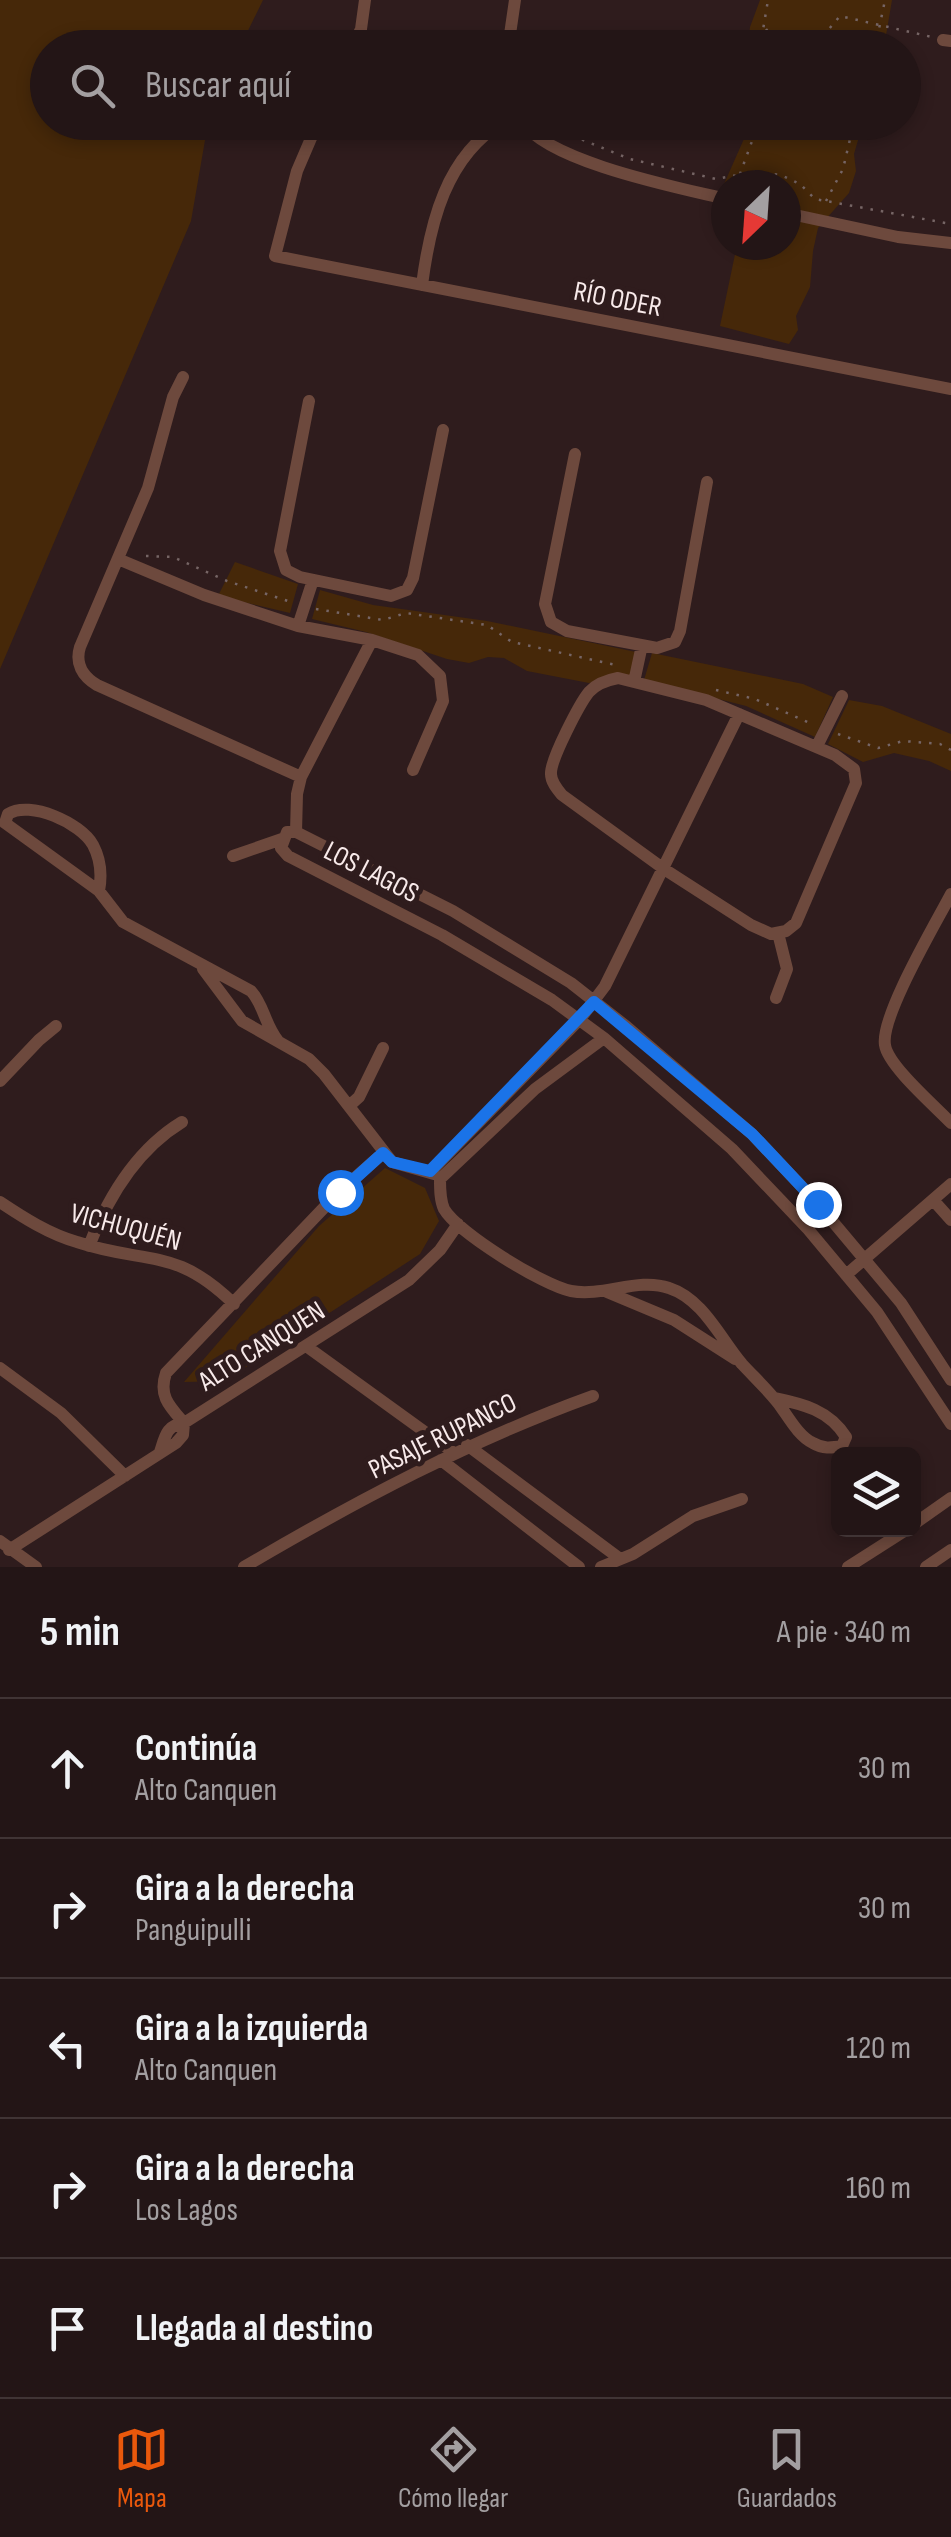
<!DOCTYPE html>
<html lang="es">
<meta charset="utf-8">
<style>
body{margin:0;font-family:"Sofia Sans Condensed",sans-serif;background:#2f2223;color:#f1f3f6}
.controls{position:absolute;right:30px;bottom:30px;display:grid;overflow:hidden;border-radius:15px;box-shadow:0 5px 15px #0003}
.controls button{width:90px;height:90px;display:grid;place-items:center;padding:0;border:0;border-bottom:2px solid #403435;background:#231516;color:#f1f3f6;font:50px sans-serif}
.compass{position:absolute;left:711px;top:170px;width:90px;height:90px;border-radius:50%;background:#231516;box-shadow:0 5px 15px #0003;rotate:205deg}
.stop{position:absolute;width:30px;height:30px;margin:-22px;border:8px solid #1a73e8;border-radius:50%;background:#fff}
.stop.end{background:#1a73e8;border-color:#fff;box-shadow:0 2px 10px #0008}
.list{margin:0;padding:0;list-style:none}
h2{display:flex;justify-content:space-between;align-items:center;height:130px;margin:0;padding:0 40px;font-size:42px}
h2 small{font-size:32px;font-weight:400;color:#a39fa1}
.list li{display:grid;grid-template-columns:65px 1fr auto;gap:30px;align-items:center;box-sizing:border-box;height:140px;padding:0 40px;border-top:2px solid #403435}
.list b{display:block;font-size:38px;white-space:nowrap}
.list p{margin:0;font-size:32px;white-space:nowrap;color:#a39fa1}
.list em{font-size:32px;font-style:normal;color:#a39fa1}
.icon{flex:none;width:55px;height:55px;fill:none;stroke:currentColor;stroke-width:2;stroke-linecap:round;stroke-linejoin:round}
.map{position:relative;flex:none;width:951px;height:1567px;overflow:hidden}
.search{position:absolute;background:#231516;box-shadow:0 5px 15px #0003;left:30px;right:30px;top:30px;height:110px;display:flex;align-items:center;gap:25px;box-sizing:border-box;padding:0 35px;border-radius:55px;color:#a39fa1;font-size:38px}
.sheet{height:830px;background:#231516}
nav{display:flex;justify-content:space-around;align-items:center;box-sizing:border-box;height:140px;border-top:2px solid #403435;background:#231516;font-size:28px;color:#a39fa1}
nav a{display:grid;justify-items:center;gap:5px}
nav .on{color:#ea580c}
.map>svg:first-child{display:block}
.green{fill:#462809}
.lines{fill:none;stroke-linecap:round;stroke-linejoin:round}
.path{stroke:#766565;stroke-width:2.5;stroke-dasharray:2.5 8;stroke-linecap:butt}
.minor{stroke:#6d493d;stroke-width:12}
.route{stroke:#1a73e8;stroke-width:12}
.labels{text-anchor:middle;stroke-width:10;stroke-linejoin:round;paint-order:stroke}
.street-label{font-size:28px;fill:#f8eaea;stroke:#2f1c1d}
</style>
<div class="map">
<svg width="951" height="1567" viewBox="0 0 951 1567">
<rect width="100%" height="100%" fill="#2f1c1d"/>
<path class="green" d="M0 0H263L240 47 48 48V122L208 123 191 221 0 669Z
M760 0H892L884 47H748L750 27Z
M751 123H863L854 154 856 171 849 193 818 228 813 251 810 287 796 316 798 330 789 344 720 326 737 245H786V185H726V188L724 184Z
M235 562 298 584 290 613 218 596Z
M320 590 373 605 487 621 636 652 631 675 589 683 527 671 504 658 488 657 469 663 447 659 366 632 312 619Z
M652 653 803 684 833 697 815 737 746 706 644 680Z
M849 700 882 706 951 734V771L929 761 894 753 863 762 828 744Z
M385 1168 425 1188 439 1221 420 1254 225 1381 184 1382 319 1226Z"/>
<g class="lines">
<path class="path" d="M766 29 780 48
M760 48 768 0
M824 48 829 29 840 16 932 37
M875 48 885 0
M543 124 630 159 716 179 754 172 781 175 800 184 815 199 951 224
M740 174 759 122
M826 201 843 169 854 122
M146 556 173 557 227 581 294 603
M316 609 383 620 406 613 487 625 512 642 616 665
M716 690 755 699 812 724
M838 734 878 748 903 741 940 744 951 750"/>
<path class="minor" d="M943 40 951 41
M352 48 361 29 365 0
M508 48 515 0
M318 122 297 171 275 256 951 389
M523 122C548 162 680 188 726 199
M786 213 898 237 951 243
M422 285C430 223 446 156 503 122
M183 377 173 397 148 488 80 647C75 663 82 676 97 685L301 777
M309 401 280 551 286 570 300 577 391 596 407 590 413 578 443 430
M575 454 545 604 551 622 567 631 657 648 675 642 680 631 707 482
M118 559 204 595 298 626 372 640 418 655 440 676 443 701 413 770
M298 626 313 580
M618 678 706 700 835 755 854 769 856 783 796 923 786 931 771 934 751 925 664 869 562 795C557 789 551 782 551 774 550 760 580 703 589 692 597 683 607 680 618 678Z
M634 682 642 645
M817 746 842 696
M296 832 297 794 301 777 372 640
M233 856 282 839
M99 891C102 875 101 860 93 845 81 823 30 800 8 814L5 823 99 891 123 922 251 991C264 1005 264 1023 278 1041
M951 894C936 923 880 1017 885 1045 888 1066 936 1107 951 1123
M203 969 242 1021 309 1059 324 1074 392 1162 434 1174
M776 998 787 969 778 933
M0 1081 39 1040 56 1026
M349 1106 359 1097 383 1048
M431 1171 580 1019 605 986 739 714
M440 1179C440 1189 440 1200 444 1209 458 1233 544 1286 571 1291 604 1297 638 1277 669 1288 703 1299 720 1338 742 1364 754 1377 767 1389 778 1403 788 1416 798 1436 813 1443 823 1449 831 1448 842 1446L846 1437C829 1410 803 1404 774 1398
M440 1179 535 1089 604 1038
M934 1201 951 1220
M0 1202C24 1218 49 1234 77 1242 146 1265 175 1246 234 1304
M89 1246C108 1197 136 1150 182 1122
M846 1275 951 1184
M607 1292 674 1320 735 1359
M306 1346 454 1453
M0 1368 61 1413 125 1476
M951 1380 901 1303 818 1204 752 1134 627 1027 571 983 453 911 296 832H287L281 848 288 856 442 935 552 1000 604 1038 732 1149 807 1228 877 1312 951 1424
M184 1423C170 1407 158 1396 166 1373L339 1192 383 1153
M467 1445 619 1558
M160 1452C165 1437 166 1425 184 1423L409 1280 440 1250 458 1224
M441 1460 579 1567
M914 1524 951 1498
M0 1541 36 1567
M9 1550 176 1443 183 1435 184 1423
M244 1567C356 1501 471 1440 593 1396
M601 1567 633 1554 693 1516 742 1499
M848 1567 906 1530
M926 1567 951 1550"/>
</g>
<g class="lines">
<path class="route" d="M340 1192 383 1153 392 1162 430 1171 594 1002 752 1134 818 1204"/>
</g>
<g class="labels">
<g class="street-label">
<text transform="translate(618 298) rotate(11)" y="10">RÍO ODER</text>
<text transform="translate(372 871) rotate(27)" y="10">LOS LAGOS</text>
<text transform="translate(126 1226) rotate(15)" y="10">VICHUQUÉN</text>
<text transform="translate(261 1345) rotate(-32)" y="10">ALTO CANQUEN</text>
<text transform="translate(442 1435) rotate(-26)" y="10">PASAJE RUPANCO</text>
</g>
</g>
</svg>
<div class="controls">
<button><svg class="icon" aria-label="layers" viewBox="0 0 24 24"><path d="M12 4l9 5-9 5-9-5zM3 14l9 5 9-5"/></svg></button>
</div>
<svg class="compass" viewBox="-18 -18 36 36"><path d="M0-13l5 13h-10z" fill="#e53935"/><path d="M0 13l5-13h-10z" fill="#a39fa1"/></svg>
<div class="stop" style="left:340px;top:1192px"></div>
<div class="stop end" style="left:818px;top:1204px"></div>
<div class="search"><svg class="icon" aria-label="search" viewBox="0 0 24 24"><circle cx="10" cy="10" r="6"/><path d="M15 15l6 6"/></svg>Buscar aquí</div>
</div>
<section class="sheet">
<h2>5 min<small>A pie · 340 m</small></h2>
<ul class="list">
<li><svg class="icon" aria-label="ahead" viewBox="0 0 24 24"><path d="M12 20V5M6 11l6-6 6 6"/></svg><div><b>Continúa</b><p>Alto Canquen</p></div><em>30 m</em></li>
<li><svg class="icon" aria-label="right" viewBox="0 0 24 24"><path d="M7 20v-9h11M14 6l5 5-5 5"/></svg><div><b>Gira a la derecha</b><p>Panguipulli</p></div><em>30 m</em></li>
<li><svg class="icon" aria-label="left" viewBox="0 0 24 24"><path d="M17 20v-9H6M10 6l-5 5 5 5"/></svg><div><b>Gira a la izquierda</b><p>Alto Canquen</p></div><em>120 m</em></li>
<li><svg class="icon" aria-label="right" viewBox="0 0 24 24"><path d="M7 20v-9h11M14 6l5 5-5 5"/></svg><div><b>Gira a la derecha</b><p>Los Lagos</p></div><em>160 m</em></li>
<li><svg class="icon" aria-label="arrive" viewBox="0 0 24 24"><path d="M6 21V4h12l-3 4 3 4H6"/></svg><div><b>Llegada al destino</b></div></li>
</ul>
</section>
<nav>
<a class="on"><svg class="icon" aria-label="map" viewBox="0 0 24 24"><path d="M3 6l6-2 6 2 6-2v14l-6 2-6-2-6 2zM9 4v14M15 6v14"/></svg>Mapa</a>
<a><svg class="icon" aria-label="directions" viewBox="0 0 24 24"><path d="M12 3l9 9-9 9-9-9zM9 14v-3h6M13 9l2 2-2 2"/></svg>Cómo llegar</a>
<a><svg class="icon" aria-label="saved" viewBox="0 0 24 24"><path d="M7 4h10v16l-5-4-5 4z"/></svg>Guardados</a>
</nav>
